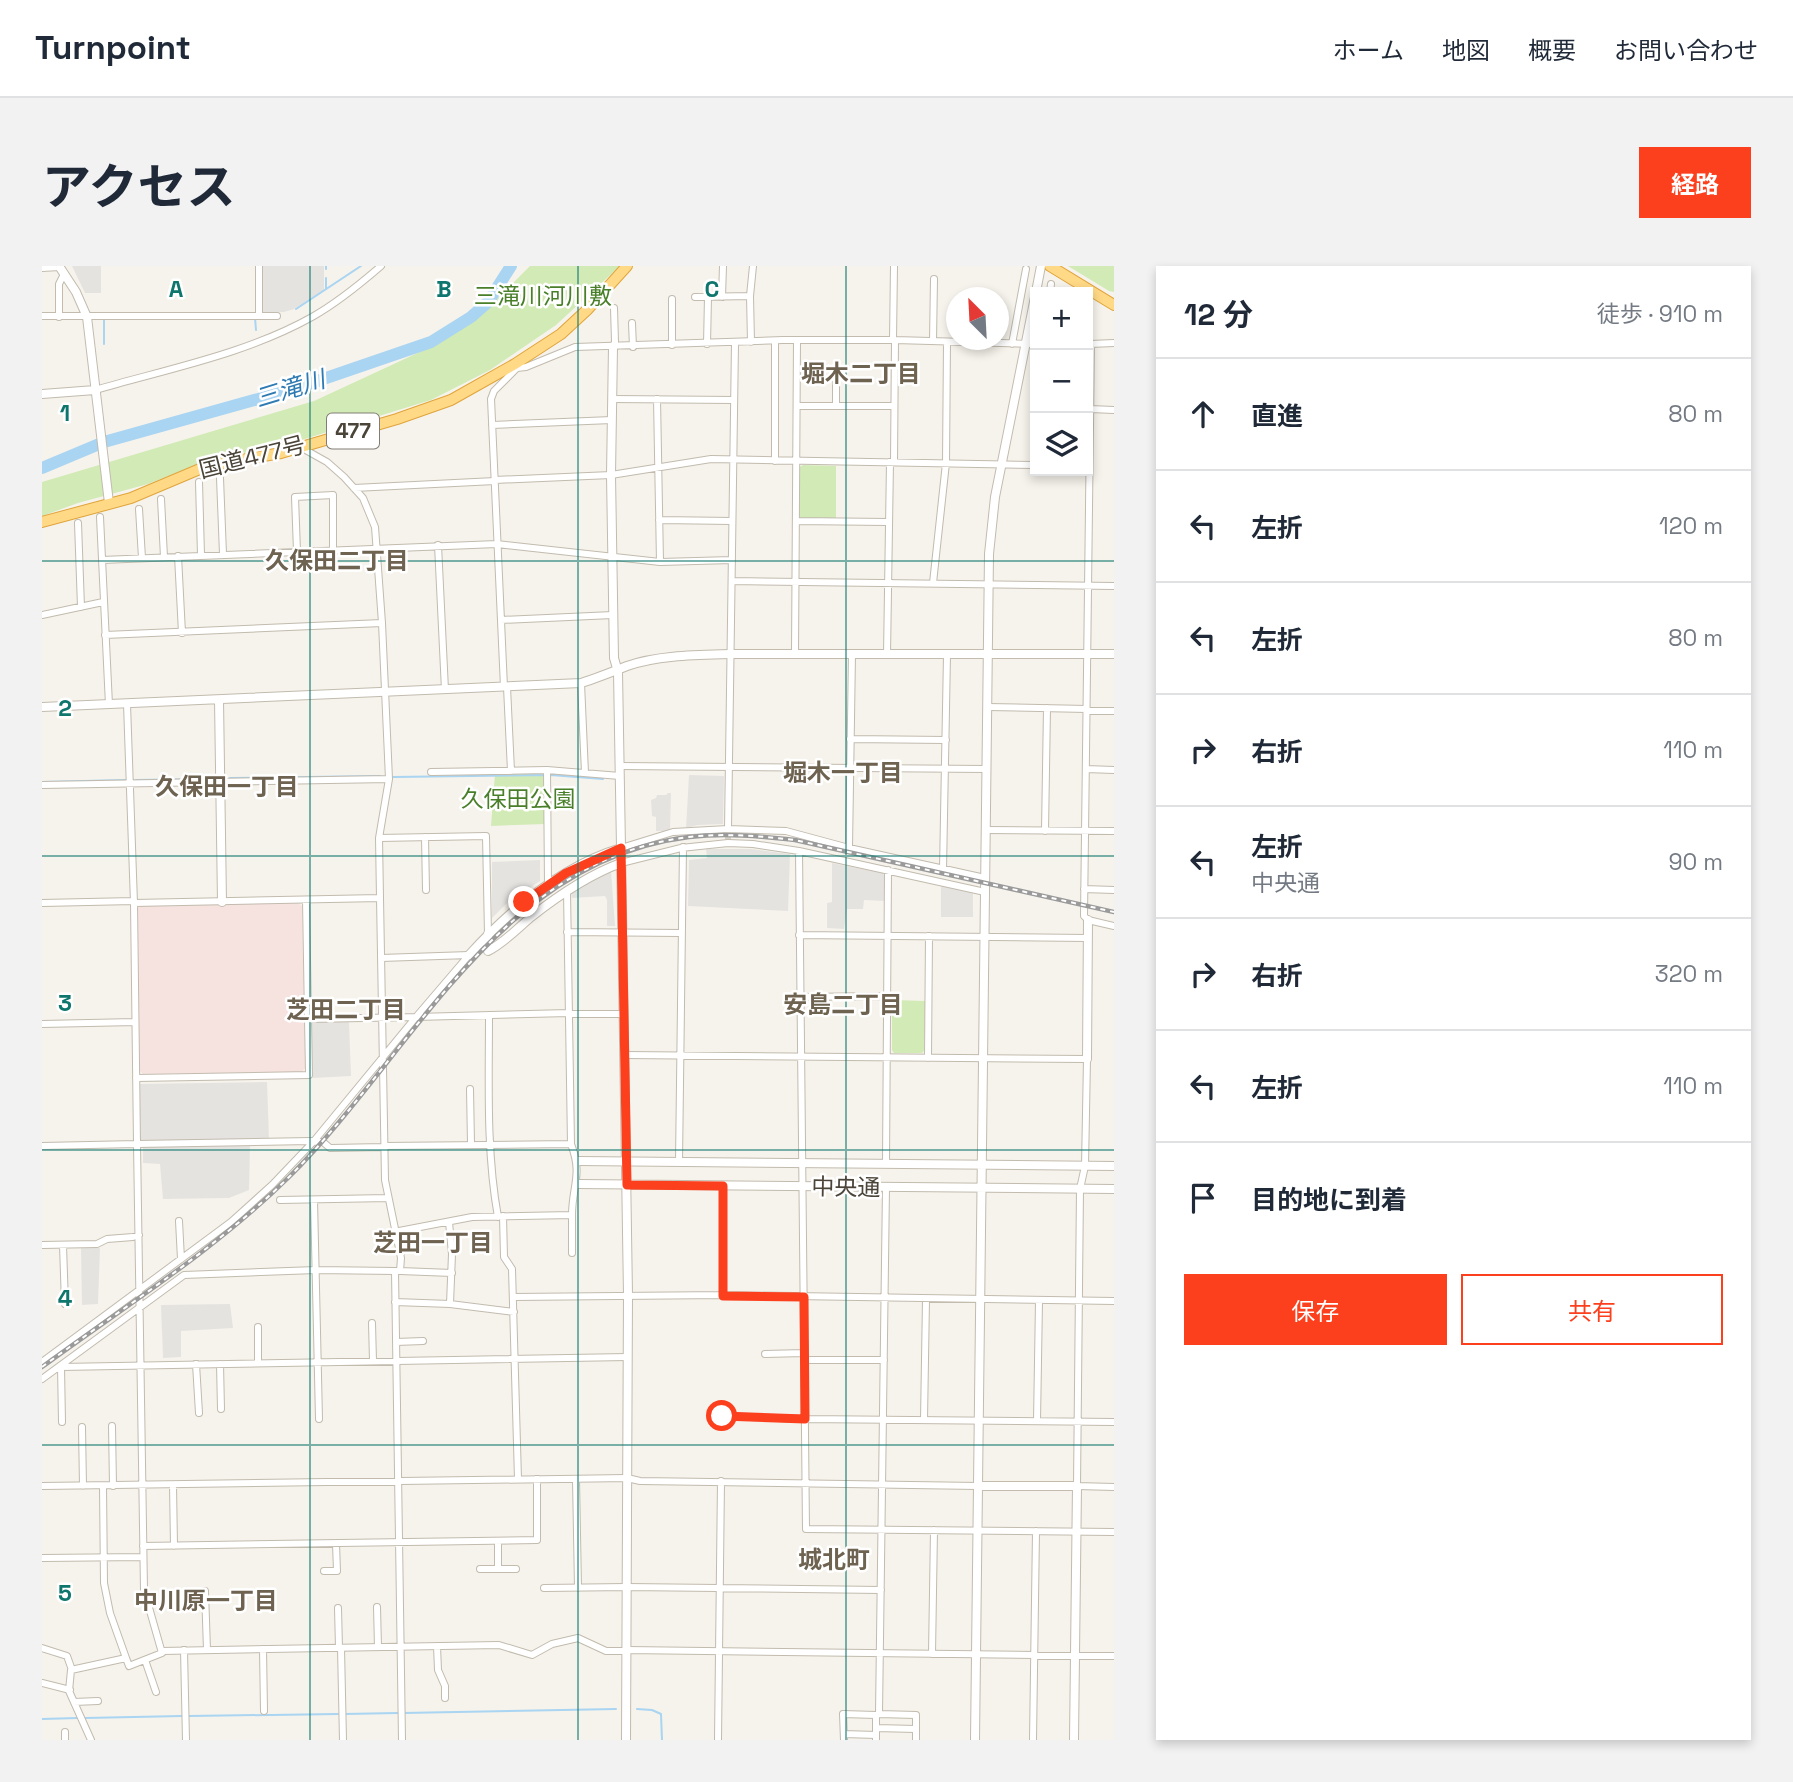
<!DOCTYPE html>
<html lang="ja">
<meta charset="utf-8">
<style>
body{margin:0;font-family:"Space Grotesk","Noto Sans JP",sans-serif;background:#f2f2f3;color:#1f2937}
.controls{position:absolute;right:21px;top:21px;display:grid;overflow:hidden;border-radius:0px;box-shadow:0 4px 10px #0003}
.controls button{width:63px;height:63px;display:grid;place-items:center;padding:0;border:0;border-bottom:2px solid #e0e1e3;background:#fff;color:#1f2937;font:35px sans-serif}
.compass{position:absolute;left:904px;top:21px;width:63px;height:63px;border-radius:50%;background:#fff;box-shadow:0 4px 10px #0003;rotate:336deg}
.stop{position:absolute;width:21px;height:21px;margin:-16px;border:5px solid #fc3f1d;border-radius:50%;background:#fff}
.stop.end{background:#fc3f1d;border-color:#fff;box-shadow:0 2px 7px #0008}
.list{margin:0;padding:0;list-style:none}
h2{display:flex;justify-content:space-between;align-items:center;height:91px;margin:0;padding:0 28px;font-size:30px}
h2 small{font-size:23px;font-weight:400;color:#747a83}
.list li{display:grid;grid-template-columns:46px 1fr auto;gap:21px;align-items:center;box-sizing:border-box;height:112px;padding:0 28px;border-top:2px solid #e0e1e3}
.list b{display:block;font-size:26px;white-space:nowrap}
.list p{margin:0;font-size:23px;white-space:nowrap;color:#747a83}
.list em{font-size:23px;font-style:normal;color:#747a83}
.actions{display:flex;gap:14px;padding:21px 28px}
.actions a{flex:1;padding:16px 0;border:2px solid #fc3f1d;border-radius:0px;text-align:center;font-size:24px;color:#fc3f1d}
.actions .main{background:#fc3f1d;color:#fff}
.icon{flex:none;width:38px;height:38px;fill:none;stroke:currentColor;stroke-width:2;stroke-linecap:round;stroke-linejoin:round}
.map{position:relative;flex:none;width:1072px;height:1474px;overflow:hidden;border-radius:0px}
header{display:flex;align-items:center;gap:42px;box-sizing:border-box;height:98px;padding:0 35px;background:#fff;border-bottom:2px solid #e0e1e3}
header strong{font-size:33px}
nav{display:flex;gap:38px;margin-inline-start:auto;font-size:24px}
.intro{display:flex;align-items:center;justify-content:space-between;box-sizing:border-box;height:168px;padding:0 42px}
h1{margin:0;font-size:49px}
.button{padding:18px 32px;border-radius:0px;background:#fc3f1d;color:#fff;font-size:24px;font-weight:700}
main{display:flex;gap:42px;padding:0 42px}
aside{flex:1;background:#fff;border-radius:0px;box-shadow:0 4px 10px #0003}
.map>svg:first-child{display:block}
.medical{fill:#f6e3e0}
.green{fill:#d2eab5}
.parking{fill:#e5e3e0}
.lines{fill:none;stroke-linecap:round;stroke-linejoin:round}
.stream{stroke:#a9d4f2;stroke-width:2}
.river{stroke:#a9d4f2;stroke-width:12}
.minor-tunnel{stroke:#d4d0c8;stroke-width:6;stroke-dasharray:6 3;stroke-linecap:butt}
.minor-casing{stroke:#c2bbae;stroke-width:8}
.tertiary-casing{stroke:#c2bbae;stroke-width:10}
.trunk-casing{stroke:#e0a43c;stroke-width:12}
.minor{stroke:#fff;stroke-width:6}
.tertiary{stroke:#fff;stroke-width:8}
.trunk{stroke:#ffd985;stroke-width:10}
.rail-casing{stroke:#9a9a9a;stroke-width:4.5}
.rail{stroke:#fff;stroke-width:2;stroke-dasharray:5;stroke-linecap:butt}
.route{stroke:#fc3f1d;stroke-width:9}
.grid{fill:none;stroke:#0f766e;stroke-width:2;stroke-opacity:0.55}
.labels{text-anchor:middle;stroke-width:5;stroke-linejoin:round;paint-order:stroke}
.shield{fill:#fff;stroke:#817c74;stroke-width:2}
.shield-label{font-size:21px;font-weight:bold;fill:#4b4439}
.park-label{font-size:23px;fill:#4a7f2a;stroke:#fff}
.street-label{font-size:23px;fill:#4b4439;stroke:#fff}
.neighbourhood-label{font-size:24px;font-weight:bold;fill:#6e6250;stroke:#fff}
.water-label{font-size:24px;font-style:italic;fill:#2e7ab2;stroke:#fff}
.grid-label{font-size:23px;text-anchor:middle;font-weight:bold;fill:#0f766e;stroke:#fff;stroke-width:5;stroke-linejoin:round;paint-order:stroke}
</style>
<header>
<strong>Turnpoint</strong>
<nav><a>ホーム</a><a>地図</a><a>概要</a><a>お問い合わせ</a></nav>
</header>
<div class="intro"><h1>アクセス</h1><a class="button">経路</a></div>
<main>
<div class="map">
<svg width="1072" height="1474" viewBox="0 0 1072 1474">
<rect width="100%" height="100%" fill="#f6f3ec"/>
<path class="medical" d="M256 637 260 640 263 802 260 806 101 808 97 804 95 643 98 640Z"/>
<path class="green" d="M488 0H578L514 59 448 104 389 134 243 179 167 194 106 218 36 237 0 250V216L272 135 382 84 457 31Z
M1026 0H1072V26L1067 25Z
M761 199 794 200V252H759L757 250 758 201Z
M501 507 503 558 449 560 453 508Z
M850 734 884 735 882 785 880 787H852L850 784Z"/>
<path class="parking" d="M30 0H59V27H43Z
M220 0H282V24L252 43 242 46 221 47Z
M647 509 682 510 681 558 656 559 644 562Z
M626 527H629L628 565H614V551L610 550 609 534 614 532 615 529H624Z
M664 583H709L748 588 746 645 646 640 647 594 665 592Z
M498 594V615L468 634 450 652V596Z
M790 597 841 607 843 612V635L822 634 821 643H805L802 663 785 662V637L790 636Z
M569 605 573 660H565V634L563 630 530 632 529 625Z
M899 619 931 626V651H899Z
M307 755 309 810 271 812 269 756Z
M225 816 227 873 99 875 97 818Z
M101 880H208L207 924 187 932 121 933 118 898 101 897Z
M39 982H58L56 1038 40 1039Z
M188 1038 191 1062 139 1065V1091L121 1092 119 1039Z"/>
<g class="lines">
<path class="stream" d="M214 0V39
M284 0V3
M284 12V23
M254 43 319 0
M213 52 214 64
M62 53V78
M351 511 509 509 561 513
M188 512 338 510
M94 514 169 513
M0 516 83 514
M595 1443 610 1444 619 1448 620 1474
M361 1447 574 1443
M302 1448 356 1447
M147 1450 296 1448
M43 1452 140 1450
M0 1453 36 1452"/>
<path class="river" d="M0 202 62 176 252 123 389 76 429 51 446 36 469 0"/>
<path class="minor-tunnel" d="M686 577V563"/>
<defs>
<path id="minor" d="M217 0V49
M0 2 18 1
M1008 26 1009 18
M708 30 711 0
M653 31 708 30 709 76
M680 31 681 0
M630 33V79
M0 50H235
M17 51V18L22 8
M590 57 591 81
M851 74 852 0
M891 75 892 13
M665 78 666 31
M970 78 984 3
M1048 78 1072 77
M1049 78 1042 650 1046 654 1072 660
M571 81 573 76 572 42
M473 99 475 102 484 101 533 81 741 74H853L993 78
M794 103V140
M53 124C125 103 204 88 270 51 295 37 317 19 339 0
M570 133 692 134
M615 133 618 296
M755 140H852
M1048 143 1072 144
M450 159 570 154
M260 182 285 196 302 211 321 232 333 261 340 357 347 513 337 572 338 632
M733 195V75
M852 196 853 74
M178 212 181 288
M453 214 569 209 669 193 993 199
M157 216 159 289
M312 222 453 215
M119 233 122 291
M97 243 100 292
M58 251 67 439
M617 254 690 255
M754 255 846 256
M36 257 39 341
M396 279 403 424
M255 285 253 231 291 229V283
M136 290 140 367
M60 294 455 278 618 296 690 294
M690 315 1072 320
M891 317 904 197 905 76
M0 349 61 336
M459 354 571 349
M63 369 340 357
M753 388 755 74
M845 389 848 196
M539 417 543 507
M462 421 449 133 452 125 475 102
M465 421 469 505
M85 438 92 637
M945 441 1045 443
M1045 445H1072
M808 473 904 474
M577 500 945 503
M1044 503 1072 504
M505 504 506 619
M389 506 505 504 578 510
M0 519 347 513
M686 563 693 77
M944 564 1072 565
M1003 565 1005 442
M383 571 384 624
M337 572 444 570 446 668
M579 582 631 566 686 563 744 565 807 582 943 612
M807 582 810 388
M757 585C758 811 763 1037 764 1263L1072 1266
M579 597 639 582 686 577 711 578 757 585 943 626
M901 604 905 389
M1042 623 1072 624
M264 634 266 753
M0 637 92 635
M525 666 639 667
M757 669 1046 672
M757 731 845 730
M527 748H582
M447 749C447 816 444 885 456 951
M0 758 93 756
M583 789 1045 793 1043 900 1038 923 1035 1220 1072 1221
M886 792 887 670
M94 812 267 809 266 753 374 751 427 689 339 692
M428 823 429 878
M0 880 95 878
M342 880 529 878
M342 881 288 882 281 876 269 875 95 878 92 637 338 632 343 914 359 992 358 1005H353L360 1474
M637 896 641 581
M844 898 846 604
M681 920V1029
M238 934 346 932
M272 934 277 1153
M530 949V987
M461 950 462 991 470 1003 476 1213
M137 955 139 993
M407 956 410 988 408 1038
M352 966 430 951 530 949C530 920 541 909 529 878L525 625
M0 979 55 978 65 973 91 971 97 969
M21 979 23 1038
M358 1005 410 1007
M471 1031 681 1029 1072 1035
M353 1036 408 1038 472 1046
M330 1057 331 1095
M354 1076 381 1075
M723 1088 762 1087
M763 1094H842
M0 1096 189 956 230 919 272 875 374 751 527 747
M216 1097V1061
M154 1098 157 1147
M178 1098 179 1143
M19 1101 586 1091
M19 1101 20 1156
M0 1113 142 1009 274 1004 353 1005
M680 1150 763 1153 1072 1156
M882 1154 884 1033
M995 1155 997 1035
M70 1160 71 1220
M40 1161 41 1220
M534 1213 536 1322
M131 1219 132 1280
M0 1220 585 1212 598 1215 936 1220
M61 1220 62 1317 68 1347 84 1392
M456 1275V1303
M101 1280 495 1274V1213
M0 1292 101 1291
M438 1303H474
M282 1305H295L294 1278
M502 1322 585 1321 839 1324
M163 1325 165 1384
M335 1341 336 1381
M296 1342 297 1382
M395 1380 396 1404 403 1420V1432
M0 1382 25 1390 30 1404
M299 1382 301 1474
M221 1383 222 1445
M142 1384 144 1474
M585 1384 1072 1390
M120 1385 457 1379 490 1389 510 1378 536 1372 564 1385H585
M890 1388 892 1264
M103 1394 114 1426
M0 1417 28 1424
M32 1436 56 1435
M837 1448 874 1449V1474
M834 1462 874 1463
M23 1466V1474
M802 1468 834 1469
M49 1474 27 1425 29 1404 84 1392 87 1400 120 1387 102 1324 95 878
M676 1474 679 1215
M802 1474 801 1448 834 1449
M834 1474V1449L837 1448 844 921
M991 1474 994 1265"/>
<path id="tertiary" d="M17 0 34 26 45 51 67 237
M994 26 999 0
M0 128 53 124
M177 434 180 636
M0 441 539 417C555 412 570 406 585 400 616 389 656 389 689 388H1072
M579 582 586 1029 584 1474
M446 668V685C463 676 475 663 489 651 517 629 546 609 579 597
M427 689C468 644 519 600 579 582L576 406 572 392 569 209 571 81
M1045 793 1046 654
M536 895 1072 900
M536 918 1072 923
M936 1220H1035L1032 1474
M933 1474 947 288 953 231 993 31"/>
<path id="trunk" d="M1008 0 1072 39
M0 256 89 232 165 200 239 187 355 153 409 134 473 98 519 68 546 43 585 0"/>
</defs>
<use href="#minor" class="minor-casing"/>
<use href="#tertiary" class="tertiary-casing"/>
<use href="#trunk" class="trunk-casing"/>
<use href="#minor" class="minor"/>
<use href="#tertiary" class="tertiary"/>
<use href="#trunk" class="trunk"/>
<defs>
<path id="rail" d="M0 1101C83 1040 173 984 247 911 370 789 456 594 647 571 683 567 718 570 753 574L1072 646"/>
</defs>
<use href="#rail" class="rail-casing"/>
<use href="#rail" class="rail"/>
</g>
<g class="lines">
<path class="route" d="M482 636 524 607 579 582 585 919 681 920V1030L762 1031 763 1153 680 1150"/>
</g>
<path class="grid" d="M268 0V1474M536 0V1474M804 0V1474M0 295H1072M0 590H1072M0 884H1072M0 1179H1072"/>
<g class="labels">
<rect class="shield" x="285" y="147.5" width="52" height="35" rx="5"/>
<g class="shield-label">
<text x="311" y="172">477</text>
</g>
<g class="park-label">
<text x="501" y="38">三滝川河川敷</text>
<text x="476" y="541">久保田公園</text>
</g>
<g class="street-label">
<text transform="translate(210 191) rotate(-14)" y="8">国道477号</text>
<text transform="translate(804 921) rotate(1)" y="8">中央通</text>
</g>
<g class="neighbourhood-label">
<text x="819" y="116">堀木二丁目</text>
<text x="295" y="303">久保田二丁目</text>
<text x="801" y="515">堀木一丁目</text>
<text x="185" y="529">久保田一丁目</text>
<text x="801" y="747">安島二丁目</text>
<text x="304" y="752">芝田二丁目</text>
<text x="391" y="985">芝田一丁目</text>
<text x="792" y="1302">城北町</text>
<text x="164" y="1343">中川原一丁目</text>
</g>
<g class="water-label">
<text transform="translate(248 123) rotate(-17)" y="8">三滝川</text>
</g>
</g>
<g class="grid-label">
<text x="134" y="31">A</text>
<text x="402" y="31">B</text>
<text x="670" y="31">C</text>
<text x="23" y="155">1</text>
<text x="23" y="450">2</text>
<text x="23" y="745">3</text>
<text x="23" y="1040">4</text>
<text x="23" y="1335">5</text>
</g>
</svg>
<div class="controls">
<button>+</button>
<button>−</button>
<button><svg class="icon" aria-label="layers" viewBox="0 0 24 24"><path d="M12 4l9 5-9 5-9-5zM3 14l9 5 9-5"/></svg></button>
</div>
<svg class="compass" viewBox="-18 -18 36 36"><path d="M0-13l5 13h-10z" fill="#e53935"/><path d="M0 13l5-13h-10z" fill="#747a83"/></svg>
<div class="stop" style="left:680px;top:1150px"></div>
<div class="stop end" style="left:482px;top:636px"></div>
</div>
<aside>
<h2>12 分<small>徒歩 · 910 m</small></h2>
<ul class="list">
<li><svg class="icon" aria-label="ahead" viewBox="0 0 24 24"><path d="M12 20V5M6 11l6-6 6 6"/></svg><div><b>直進</b></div><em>80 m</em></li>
<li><svg class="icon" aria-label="left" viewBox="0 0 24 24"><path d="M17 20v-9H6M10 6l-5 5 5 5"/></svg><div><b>左折</b></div><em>120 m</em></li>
<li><svg class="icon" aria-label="left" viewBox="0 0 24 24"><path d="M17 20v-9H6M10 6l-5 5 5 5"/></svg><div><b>左折</b></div><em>80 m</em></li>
<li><svg class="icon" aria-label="right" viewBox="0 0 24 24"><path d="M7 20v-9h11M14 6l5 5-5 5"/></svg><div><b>右折</b></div><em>110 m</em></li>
<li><svg class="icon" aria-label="left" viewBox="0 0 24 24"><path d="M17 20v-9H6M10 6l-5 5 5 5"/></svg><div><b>左折</b><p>中央通</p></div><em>90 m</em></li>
<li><svg class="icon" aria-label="right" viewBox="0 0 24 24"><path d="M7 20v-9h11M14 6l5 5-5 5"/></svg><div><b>右折</b></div><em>320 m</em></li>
<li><svg class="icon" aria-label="left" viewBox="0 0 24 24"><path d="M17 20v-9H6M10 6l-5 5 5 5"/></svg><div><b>左折</b></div><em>110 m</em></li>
<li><svg class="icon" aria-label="arrive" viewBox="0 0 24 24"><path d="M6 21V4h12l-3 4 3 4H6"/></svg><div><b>目的地に到着</b></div></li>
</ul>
<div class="actions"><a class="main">保存</a><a>共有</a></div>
</aside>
</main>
